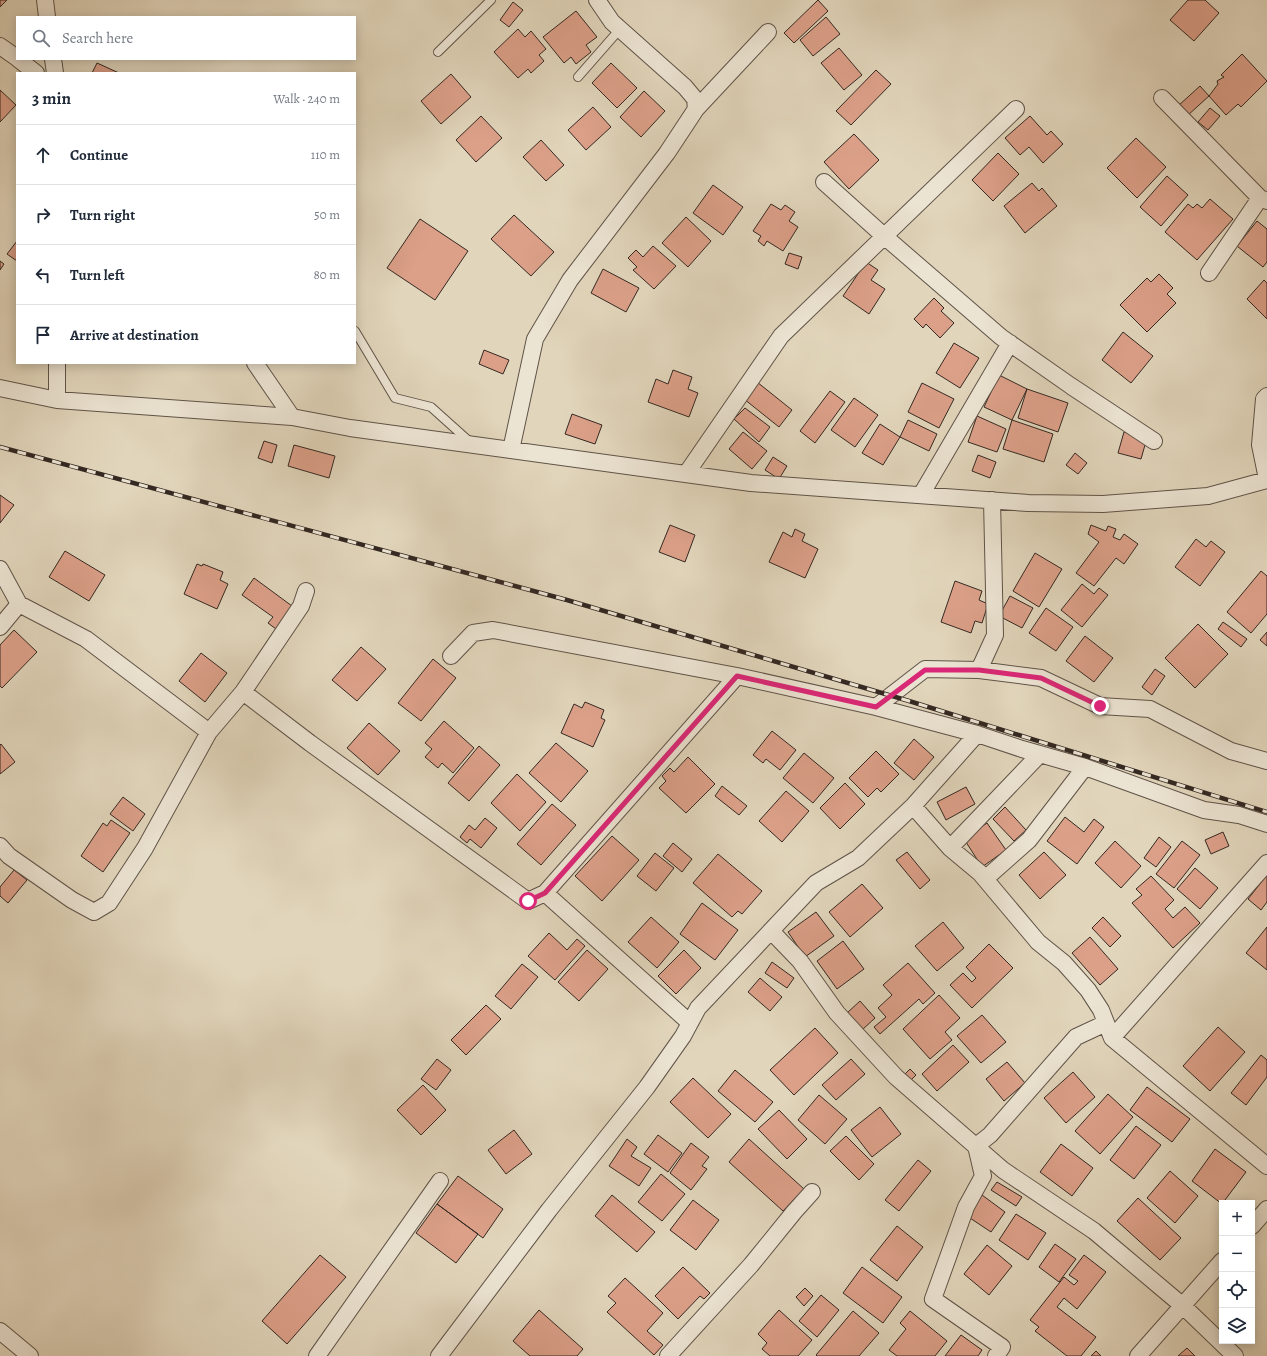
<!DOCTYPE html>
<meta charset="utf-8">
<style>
body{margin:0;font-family:Alegreya,serif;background:#f2f2f3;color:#1f2937}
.controls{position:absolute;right:12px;bottom:12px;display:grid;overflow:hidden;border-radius:0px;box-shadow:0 2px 10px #0003}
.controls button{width:36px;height:36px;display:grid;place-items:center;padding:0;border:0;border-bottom:1px solid #e0e1e3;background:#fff;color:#1f2937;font:20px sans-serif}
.stop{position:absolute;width:12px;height:12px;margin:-9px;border:3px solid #db2777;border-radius:50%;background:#fff}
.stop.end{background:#db2777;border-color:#fff;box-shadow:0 1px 4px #0008}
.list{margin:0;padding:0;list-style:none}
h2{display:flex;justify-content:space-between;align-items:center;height:52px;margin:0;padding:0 16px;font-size:17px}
h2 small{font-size:13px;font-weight:400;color:#747a83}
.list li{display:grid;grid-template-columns:26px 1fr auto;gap:12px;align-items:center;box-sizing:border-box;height:60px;padding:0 16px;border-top:1px solid #e0e1e3}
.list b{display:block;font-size:15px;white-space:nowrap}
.list em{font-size:13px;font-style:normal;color:#747a83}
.icon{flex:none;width:22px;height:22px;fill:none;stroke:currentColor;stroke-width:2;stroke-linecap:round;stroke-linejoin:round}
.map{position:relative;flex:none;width:1267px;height:1356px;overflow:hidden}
.search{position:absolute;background:#fff;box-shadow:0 2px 10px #0003;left:16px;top:16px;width:340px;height:44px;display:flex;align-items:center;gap:10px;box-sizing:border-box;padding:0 14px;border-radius:0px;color:#747a83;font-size:15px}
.panel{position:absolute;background:#fff;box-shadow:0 2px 10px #0003;left:16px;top:72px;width:340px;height:292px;border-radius:0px}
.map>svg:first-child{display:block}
.building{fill:#dca089;stroke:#342822}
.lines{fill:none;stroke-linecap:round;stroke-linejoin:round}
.service-casing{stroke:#5f5348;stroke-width:10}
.minor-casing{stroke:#5f5348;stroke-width:18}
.service{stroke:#ece4d3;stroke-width:8}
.minor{stroke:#ece4d3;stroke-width:16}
.rail-casing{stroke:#342822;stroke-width:4.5}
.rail{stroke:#ece4d3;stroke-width:3;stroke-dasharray:9;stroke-linecap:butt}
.route{stroke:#db2777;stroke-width:5}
</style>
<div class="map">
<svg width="1267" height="1356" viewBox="0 0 1267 1356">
<rect width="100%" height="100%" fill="#e1d5bb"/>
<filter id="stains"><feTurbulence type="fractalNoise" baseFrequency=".005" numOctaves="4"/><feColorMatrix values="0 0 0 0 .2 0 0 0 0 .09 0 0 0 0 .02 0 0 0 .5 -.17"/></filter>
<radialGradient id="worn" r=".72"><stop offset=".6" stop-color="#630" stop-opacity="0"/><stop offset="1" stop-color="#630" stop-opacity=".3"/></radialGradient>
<path class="building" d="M0 0H7L0 7Z
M818 0 828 11 794 43 784 33Z
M1188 0H1205L1219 13 1194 41 1170 20Z
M513 2 523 10 509 27 500 20Z
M576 11 597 37 586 45 591 52 576 64 571 57 564 63 543 37Z
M826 17 840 34 813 56 800 40Z
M518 29 525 37 531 31 546 49 539 55 544 61 531 73 528 69 518 78 494 52Z
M839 48 862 75 844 90 821 63Z
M1242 54 1267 81 1241 107 1238 104 1226 115 1209 96 1218 84 1217 81 1224 77 1221 75Z
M97 63 119 73H92Z
M611 63 637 88 617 108 592 83Z
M876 70 891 84 851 125 836 111Z
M451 74 471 97 441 124 421 101Z
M1200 86 1209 96 1187 116 1178 106Z
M0 90 16 105 0 122Z
M644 91 665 111 641 137 620 117Z
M593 107 611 127 586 150 568 130Z
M1210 108 1220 116 1208 130 1198 122Z
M481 116 502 138 476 162 456 140Z
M1030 116 1047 135 1051 131 1063 144 1043 163 1029 147 1020 155 1005 138Z
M854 134 879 160 849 189 824 162Z
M1136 138 1166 167 1137 198 1107 168Z
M541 140 564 165 546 181 523 157Z
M998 153 1019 174 993 201 972 180Z
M1167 176 1188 195 1161 226 1140 207Z
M1032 183 1039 191 1042 188 1057 206 1025 233 1004 206Z
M713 185 743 207 723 235 693 213Z
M1210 199 1233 219 1197 260 1165 232 1188 204 1193 208 1197 204 1202 208Z
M771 204 781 210 785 205 795 212 789 221 798 227 783 251 767 241 764 246 758 241 761 236 753 231Z
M514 215 554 252 531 276 491 239Z
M686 217 711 241 688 267 662 243Z
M420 219 468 251 435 300 387 268Z
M1257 221 1267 229V262L1263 267 1237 246Z
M17 241V261L7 254Z
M653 246 676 266 654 289 633 270 637 267 628 258 636 250 643 257Z
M789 253 802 257 798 269 785 264Z
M0 261 4 264 0 270Z
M866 262 878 270 871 280 885 289 869 314 843 296Z
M603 269 639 288 626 312 591 293Z
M1159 274 1173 288 1167 294 1176 303 1147 332 1120 305 1147 278 1151 282Z
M1264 280 1267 283V319L1247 299Z
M934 298 944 308 941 311 954 323 940 338 926 324 923 328 914 319Z
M1123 332 1153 356 1131 383 1102 360Z
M954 343 979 358 960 388 936 373Z
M484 350 509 360 503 374 479 364Z
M673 370 692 377 688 389 698 393 689 417 648 402 656 379 668 384Z
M999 375 1027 389 1012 420 984 407Z
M757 382 792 410 779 427 744 399Z
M922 383 954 399 939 428 908 412Z
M1027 389 1068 403 1058 432 1018 418Z
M830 391 845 402 815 443 800 431Z
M854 398 878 415 855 447 831 430Z
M745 408 770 427 759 442 734 419Z
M572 414 602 425 595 444 565 434Z
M977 416 1006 429 997 452 968 442Z
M908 420 937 434 929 451 900 437Z
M1012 420 1053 434 1044 462 1003 449Z
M880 424 900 437 883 465 862 453Z
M743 432 767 451 752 469 729 449Z
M1124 432 1147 438 1141 459 1118 453Z
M264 441 277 445 272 463 258 458Z
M294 445 335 456 329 478 288 466Z
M1075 453 1087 463 1078 474 1066 465Z
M978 455 996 462 990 478 972 471Z
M773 457 787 466 779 479 765 470Z
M0 495 14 505 0 523Z
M670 525 695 535 685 562 659 552Z
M1091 525 1106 531 1108 526 1116 529 1113 537 1120 540 1124 534 1138 544 1124 564 1116 558 1094 586 1076 573 1099 542 1088 534Z
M795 529 805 534 802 541 818 549 805 578 769 562 783 532 792 537Z
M1196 539 1206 547 1211 541 1225 552 1200 586 1175 567Z
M65 551 105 575 89 601 49 577Z
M1035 553 1062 569 1039 607 1013 591Z
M197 564 202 566 203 564 223 572 220 580 228 584 217 609 184 594Z
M1261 571 1267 576V614L1251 633 1227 612Z
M254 578 292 606 276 629 268 623 273 617 242 595Z
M955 581 982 591 979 600 988 604 982 623 975 621 971 633 941 622Z
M1082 584 1094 594 1099 588 1108 595 1082 627 1061 610Z
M1010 596 1033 608 1022 628 999 616Z
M1046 608 1073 627 1056 651 1029 633Z
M1223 622 1247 639 1241 647 1218 629Z
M1198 624 1228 654 1195 688 1165 658Z
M14 630 37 652 2 688 0 686V645Z
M1267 632V646L1260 640Z
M1085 636 1113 658 1094 682 1066 661Z
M361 647 386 669 357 701 332 680Z
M201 653 227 673 205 702 179 681Z
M433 659 456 678 421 721 398 703Z
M1155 669 1165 676 1152 695 1142 687Z
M585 702 604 710 601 718 605 720 593 747 561 733 574 704 582 708Z
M444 721 474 748 453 773 442 763 438 768 425 757 432 749 425 743Z
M369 723 400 751 378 775 347 748Z
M772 731 796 750 780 770 766 759 763 763 753 755Z
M914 739 934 757 914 780 894 763Z
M556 743 588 771 561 802 529 773Z
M1 744 15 762 0 774V745Z
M479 746 500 765 469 801 448 783Z
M876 751 899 774 881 792 877 788 868 797 849 778Z
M804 753 834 778 813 803 783 778Z
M688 757 715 784 686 813 659 788 666 781 662 776 670 768 674 772Z
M517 774 546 802 520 831 491 803Z
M845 783 865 804 840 829 820 808Z
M722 786 747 806 739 815 715 796Z
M966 787 975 804 946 820 937 802Z
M786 791 809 811 782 842 759 821Z
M123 797 145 814 133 831 110 814Z
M552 804 576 825 541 865 517 844Z
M1005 807 1026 830 1014 841 993 819Z
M1065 817 1084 832 1094 819 1104 827 1077 864 1047 841Z
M485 818 497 828 481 848 470 839 467 843 460 837 469 825 475 830Z
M111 820 130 833 103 872 81 856 103 823 107 826Z
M987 823 1006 850 982 867 964 839Z
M1223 832 1229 846 1211 854 1205 840Z
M612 836 639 860 602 901 575 876Z
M1159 837 1171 847 1156 867 1144 858Z
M1115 841 1141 866 1121 888 1095 863Z
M1182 841 1200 855 1174 888 1156 874Z
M673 843 692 859 682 872 663 856Z
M907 852 930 880 920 889 896 860Z
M1044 852 1066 875 1040 899 1019 875Z
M655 853 674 868 656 891 637 876Z
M718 854 762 891 742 914 738 911 732 917 693 883Z
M1195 868 1218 888 1200 909 1177 889Z
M14 870 27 880 8 903 0 896V887Z
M1267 875V902L1261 910 1248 899Z
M1151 876 1174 900 1165 909 1173 918 1185 907 1200 923 1173 948 1132 903 1142 895 1136 889Z
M862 884 883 908 850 937 829 912Z
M702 903 738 930 715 960 680 934Z
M816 912 834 936 805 957 788 932Z
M651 917 679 942 657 968 628 942Z
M1103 917 1121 936 1110 947 1092 928Z
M943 922 964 948 937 971 915 946Z
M1267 927V970L1246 953Z
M549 933 567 950 577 939 585 946 555 980 528 956Z
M1090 937 1118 969 1100 985 1072 953Z
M843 941 864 969 837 989 817 961Z
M989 944 1013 968 972 1008 950 985 963 973 972 982 976 978 966 967Z
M587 950 608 969 579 1001 558 982Z
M684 950 701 968 676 994 658 976Z
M772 962 794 978 787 988 765 973Z
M908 963 935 993 923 1004 919 999 880 1034 874 1027 886 1017 878 1008 892 995 883 985Z
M522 964 538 977 511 1009 495 996Z
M760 978 782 997 770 1011 748 992Z
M939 995 960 1018 945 1032 952 1040 930 1059 903 1029Z
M860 1001 875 1018 862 1030 847 1013Z
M486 1005 501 1019 466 1055 451 1040Z
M982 1015 1006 1042 981 1063 957 1036Z
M1218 1027 1245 1052 1210 1091 1183 1066Z
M815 1028 838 1053 794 1095 770 1070Z
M953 1045 969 1062 937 1091 922 1074Z
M1261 1055 1267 1060V1077L1246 1105 1231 1093Z
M437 1059 451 1070 436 1090 421 1079Z
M851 1059 865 1074 836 1100 822 1085Z
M1007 1062 1025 1083 1004 1101 986 1079Z
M910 1069 916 1075 909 1082 903 1076Z
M735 1070 773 1102 755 1122 718 1091Z
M1073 1072 1095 1097 1066 1123 1044 1098Z
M693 1078 731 1114 708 1138 670 1102Z
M423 1085 446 1110 421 1135 397 1110Z
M1147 1087 1190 1119 1172 1142 1130 1110Z
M1108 1094 1133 1117 1100 1154 1075 1131Z
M819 1095 847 1119 825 1144 798 1120Z
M880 1107 901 1134 872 1157 851 1130Z
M779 1110 807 1139 787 1159 758 1129Z
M1136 1126 1161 1145 1134 1179 1110 1160Z
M514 1130 532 1154 506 1174 488 1150Z
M658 1135 682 1153 668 1172 644 1154Z
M846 1136 874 1164 859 1180 830 1151Z
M627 1139 637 1147 631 1156 651 1168 639 1186 609 1166Z
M749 1139 804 1189 783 1211 729 1162Z
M691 1143 709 1157 702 1166 707 1169 691 1190 670 1173Z
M1061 1144 1093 1168 1072 1196 1040 1172Z
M1215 1149 1246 1172 1222 1204 1192 1181Z
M918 1160 931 1171 899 1211 885 1200Z
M1170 1171 1198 1196 1175 1223 1147 1198Z
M661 1174 685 1194 662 1221 638 1202Z
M458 1176 503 1209 483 1238 437 1204Z
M997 1182 1022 1197 1016 1206 991 1190Z
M612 1195 655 1232 637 1252 595 1216Z
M982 1195 1005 1212 991 1232 967 1216Z
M1138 1198 1181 1238 1160 1260 1117 1221Z
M693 1200 719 1220 696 1250 670 1230Z
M437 1204 478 1234 456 1263 416 1233Z
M1016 1214 1046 1233 1028 1260 999 1240Z
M897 1226 923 1247 897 1281 870 1260Z
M1055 1244 1076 1259 1059 1282 1039 1267Z
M987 1245 1012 1266 989 1295 964 1274Z
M320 1255 346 1277 287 1344 262 1321Z
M1084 1255 1106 1272 1077 1309 1064 1298 1057 1307 1096 1337 1081 1356H1067L1035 1331 1039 1327 1030 1320 1064 1277 1074 1285 1078 1281 1069 1275Z
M683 1267 710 1293 704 1299 700 1296 678 1319 655 1296Z
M862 1267 902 1297 883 1323 843 1293Z
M625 1278 663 1313 647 1331 663 1345 654 1355 607 1312 616 1303 608 1296Z
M805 1288 813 1296 804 1306 796 1297Z
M821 1295 839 1310 817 1337 799 1321Z
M539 1310 583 1349 577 1356H530L513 1341Z
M779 1310 812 1340 798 1356H770L762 1349 767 1343 758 1334Z
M853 1311 879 1333 859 1356H817L816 1355Z
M910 1311 947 1341 935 1356H897L889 1350 906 1329 900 1323Z
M961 1335 982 1350 978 1356H945Z
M1187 1348 1195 1356H1178Z
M1096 1351 1101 1356H1091Z"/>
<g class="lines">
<defs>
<path id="service" d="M438 52 491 0
M578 77 620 29
M355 331 395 398 431 407 470 442"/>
<path id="minor" d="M45 0 47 17
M0 46 17 58
M18 59 36 73
M53 59 55 73
M1162 98 1260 198 1267 201
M696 109 768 32
M824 182 884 236 1001 337 1071 386 1154 441
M1209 273 1260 198
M57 363V400
M255 363 292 417
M0 388 57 400 292 417 350 428 751 483 1028 503 1103 504 1208 496 1267 480
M1267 396 1264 399 1260 445 1267 479
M511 450 535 339 570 280 667 153 696 109 695 99 685 87 612 22 597 0
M686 474 781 336 1016 109
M921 495 1010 343
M0 569 19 604 86 639 209 732
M0 627 19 604
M451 656 473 633 493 630 737 676
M979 670 995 635 992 500
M243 692 310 743 528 901 545 893
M876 707 925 669 979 670 1041 678 1100 706 1150 709 1231 751 1267 761
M913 806 950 848 980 873 1038 942 1064 963 1088 990 1101 1010 1112 1038 1267 1166
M0 846 9 856 72 900 94 912 109 903 145 848 209 732 243 692 301 606 306 591
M950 848 1040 754
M985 879 1029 840 1085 767
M772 932 800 961 837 1013 896 1077 1003 1170 1094 1231 1183 1306 1235 1356
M690 1023 545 893 737 676 876 707 977 734 1022 749 1085 767 1204 810 1239 815 1267 824
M1112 1038 1267 863
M1252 1226 1267 1209
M0 1331 30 1356
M317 1356 440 1181
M439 1356 549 1210 647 1087 683 1036 698 1008 816 883 858 858 913 806 977 734
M668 1356 751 1265 794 1212 812 1192
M996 1356 1002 1347 933 1299 966 1207 983 1176 976 1146 990 1135 1076 1037 1106 1023
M1138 1356 1222 1261"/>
</defs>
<use href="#service" class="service-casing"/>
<use href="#minor" class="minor-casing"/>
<use href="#service" class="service"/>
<use href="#minor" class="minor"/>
<defs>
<path id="rail" d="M0 447 567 600 909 701 1267 812"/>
</defs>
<use href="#rail" class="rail-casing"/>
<use href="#rail" class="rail"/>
</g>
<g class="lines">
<path class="route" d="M528 901 545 893 737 676 876 707 925 670H979L1041 678 1100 706"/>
</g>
<rect width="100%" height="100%" filter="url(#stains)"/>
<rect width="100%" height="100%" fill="url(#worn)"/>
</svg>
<div class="controls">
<button>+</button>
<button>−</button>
<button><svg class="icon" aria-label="locate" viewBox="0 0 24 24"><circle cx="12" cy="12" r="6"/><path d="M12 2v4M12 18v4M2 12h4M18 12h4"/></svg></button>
<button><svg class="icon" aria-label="layers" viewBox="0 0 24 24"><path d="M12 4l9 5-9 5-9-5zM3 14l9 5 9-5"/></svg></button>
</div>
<div class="stop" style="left:528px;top:901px"></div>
<div class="stop end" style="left:1100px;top:706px"></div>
<div class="search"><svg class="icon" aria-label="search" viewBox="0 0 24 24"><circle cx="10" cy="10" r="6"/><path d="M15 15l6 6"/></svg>Search here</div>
<section class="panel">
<h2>3 min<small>Walk · 240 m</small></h2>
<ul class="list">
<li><svg class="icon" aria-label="ahead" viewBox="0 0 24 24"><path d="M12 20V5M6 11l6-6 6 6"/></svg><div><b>Continue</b></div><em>110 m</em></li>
<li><svg class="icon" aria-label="right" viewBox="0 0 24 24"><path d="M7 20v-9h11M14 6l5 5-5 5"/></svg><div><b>Turn right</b></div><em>50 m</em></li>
<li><svg class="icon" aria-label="left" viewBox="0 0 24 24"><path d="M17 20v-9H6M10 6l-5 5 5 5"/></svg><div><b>Turn left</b></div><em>80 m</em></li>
<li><svg class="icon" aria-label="arrive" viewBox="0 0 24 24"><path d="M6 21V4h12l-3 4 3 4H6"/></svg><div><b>Arrive at destination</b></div></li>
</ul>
</section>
</div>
